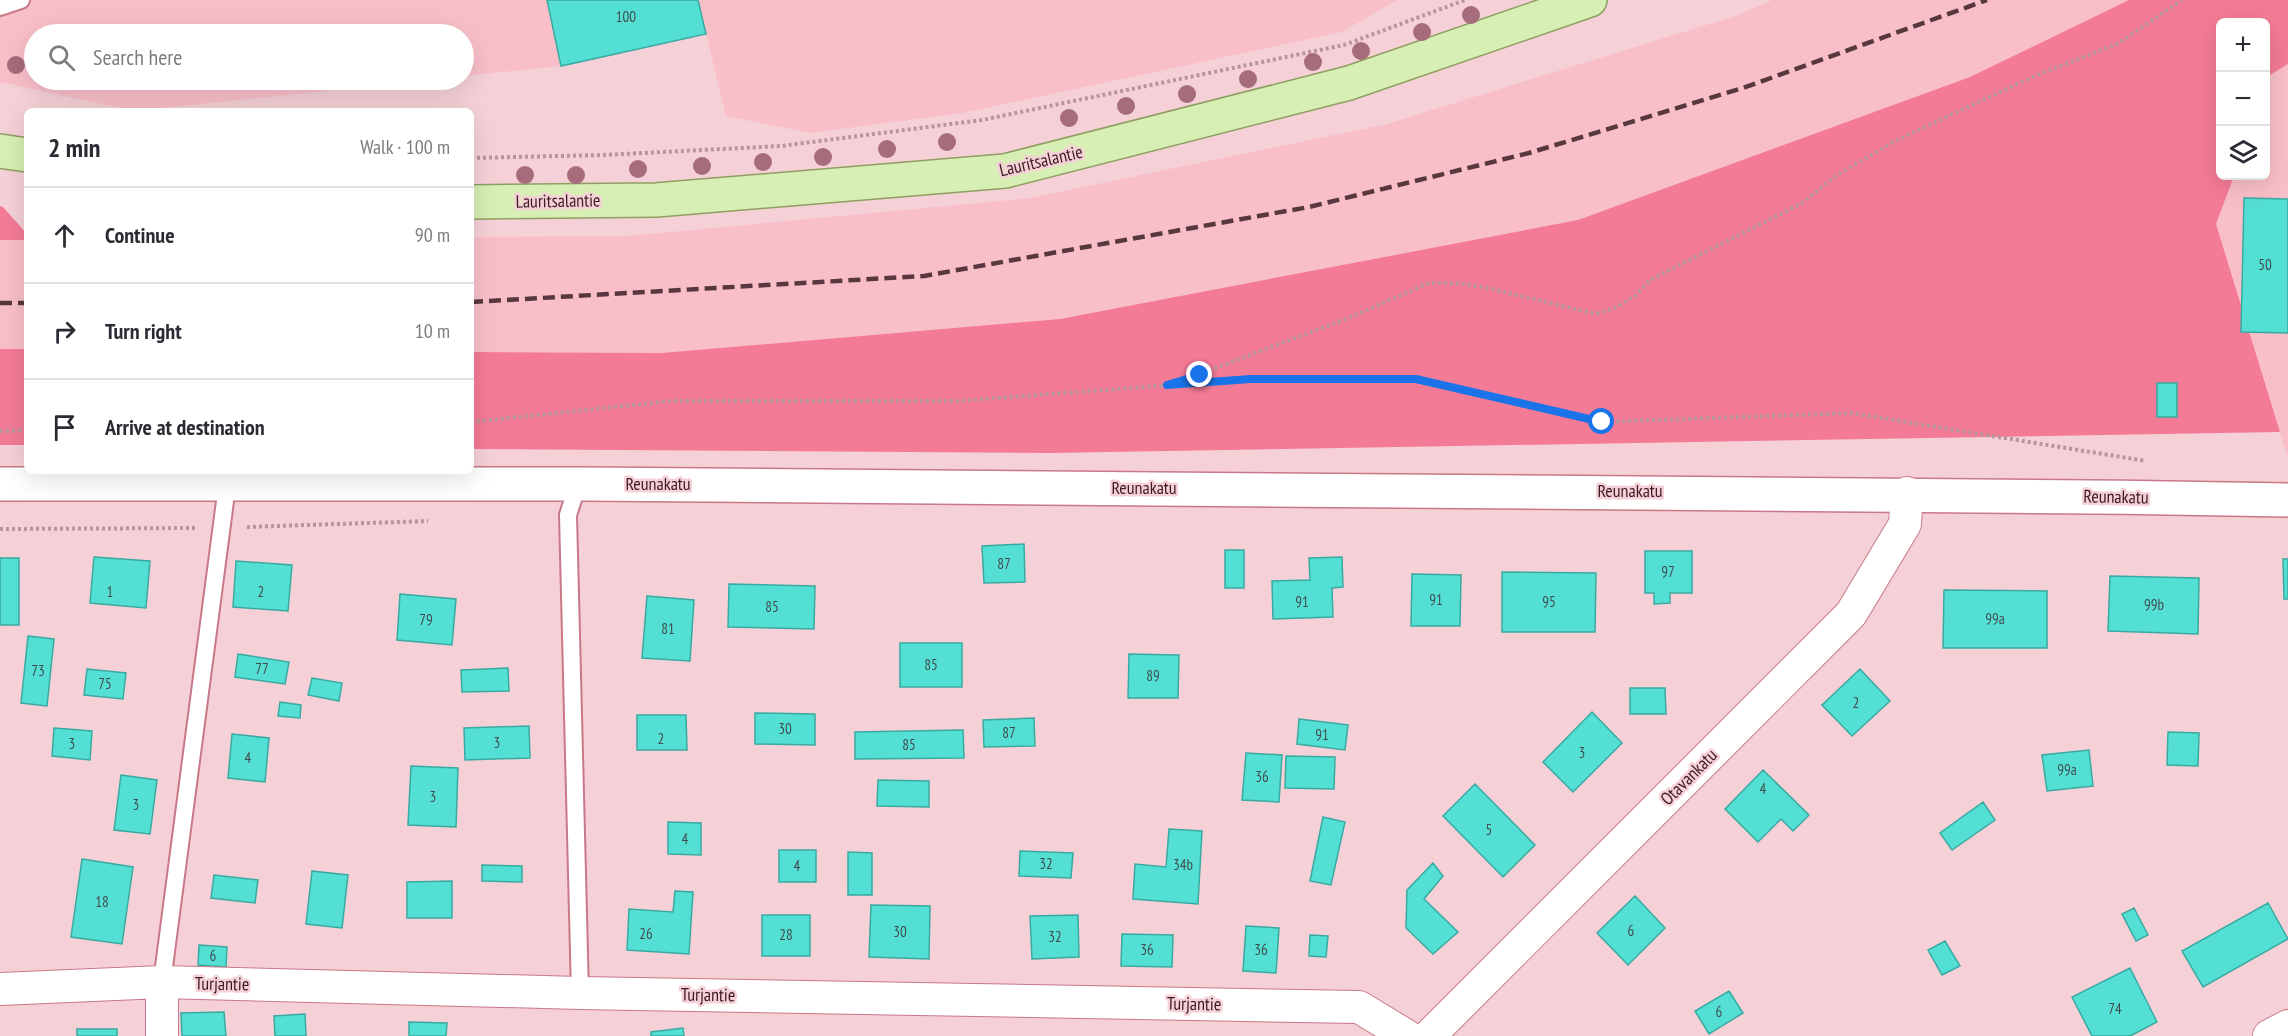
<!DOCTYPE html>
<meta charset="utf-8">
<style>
body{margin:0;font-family:"PT Sans Narrow",sans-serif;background:#f2f2f3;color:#2b2b33}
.controls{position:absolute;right:18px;top:18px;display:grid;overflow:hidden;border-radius:9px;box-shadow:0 6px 24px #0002}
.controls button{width:54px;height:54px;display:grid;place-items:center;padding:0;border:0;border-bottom:2px solid #e1e1e2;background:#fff;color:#2b2b33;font:30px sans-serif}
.stop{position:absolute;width:18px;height:18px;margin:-14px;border:4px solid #1a73e8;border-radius:50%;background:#fff}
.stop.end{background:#1a73e8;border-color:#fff;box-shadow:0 2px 6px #0008}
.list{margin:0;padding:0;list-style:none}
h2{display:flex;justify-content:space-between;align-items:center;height:78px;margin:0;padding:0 24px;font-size:26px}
h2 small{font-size:20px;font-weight:400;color:#7c7c81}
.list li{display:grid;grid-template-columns:39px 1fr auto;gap:18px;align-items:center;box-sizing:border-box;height:96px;padding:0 24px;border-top:2px solid #e1e1e2}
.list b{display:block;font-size:22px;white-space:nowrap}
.list em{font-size:20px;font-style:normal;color:#7c7c81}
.icon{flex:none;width:33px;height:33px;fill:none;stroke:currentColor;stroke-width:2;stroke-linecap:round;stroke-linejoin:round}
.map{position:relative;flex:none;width:2288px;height:1036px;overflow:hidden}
.search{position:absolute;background:#fff;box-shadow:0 6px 24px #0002;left:24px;top:24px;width:450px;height:66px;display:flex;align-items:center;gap:15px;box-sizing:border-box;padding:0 21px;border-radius:33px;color:#7c7c81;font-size:22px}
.panel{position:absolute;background:#fff;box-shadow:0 6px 24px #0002;left:24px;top:108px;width:450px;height:366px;border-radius:9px}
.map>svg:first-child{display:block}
.built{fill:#f9bfc9}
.forest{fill:#f47b96}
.building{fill:#54dfd4;stroke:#39aaa1;stroke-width:1.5}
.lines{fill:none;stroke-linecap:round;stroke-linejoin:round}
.lane-casing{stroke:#c87888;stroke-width:20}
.street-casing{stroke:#c87888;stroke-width:34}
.secondary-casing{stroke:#c87888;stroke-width:36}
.primary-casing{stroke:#8f9e61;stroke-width:36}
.path{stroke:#b7959b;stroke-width:4;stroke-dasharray:3 3;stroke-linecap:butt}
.lane{stroke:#fff;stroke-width:16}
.street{stroke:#fff;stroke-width:32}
.secondary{stroke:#fff;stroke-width:33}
.primary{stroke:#d7efb5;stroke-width:33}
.rail{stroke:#58373e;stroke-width:4.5;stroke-dasharray:12 6;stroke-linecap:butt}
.tree{fill:#a66c7b}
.route{stroke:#1a73e8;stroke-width:8}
.labels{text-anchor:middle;stroke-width:5;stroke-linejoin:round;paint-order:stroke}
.number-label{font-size:15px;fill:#414c4e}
.street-label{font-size:18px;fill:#3b1b22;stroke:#f5d1d7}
</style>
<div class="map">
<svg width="2288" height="1036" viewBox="0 0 2288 1036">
<rect width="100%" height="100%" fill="#f5d1d7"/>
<path class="built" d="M0 0H1397L1342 32 963 113 810 133 726 116 706 34 561 66 464 76V34H34V80H432L134 111 0 82Z
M1772 0H2129L1970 77 1578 220 1060 319 661 353 471 352V237L628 236 1030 198 1387 124 1738 15Z
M2288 64V459L2216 224 2234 176H2266V87L2270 75Z
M0 240H27V349H0Z"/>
<path class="forest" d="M2129 0H2288V64L2270 75 2266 87V22H2220V176H2234L2216 224 2280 432 1049 453 471 449V352L661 353 1060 319 1578 220 1970 77Z
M0 206 3 207 27 234V240H0Z
M0 349H27V445H0Z"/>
<path class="building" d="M547 0H698L706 34 561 66Z
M2244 198 2288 199V333L2241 332Z
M2157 383H2177V417H2157Z
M1024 544 1025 582 984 583 982 546Z
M1225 550H1244V588H1225Z
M1645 551H1692V593H1670V603L1654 604V593H1645Z
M94 557 150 561 146 608 90 603Z
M1342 557 1343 587 1332 588 1333 617 1273 619 1272 581 1310 580 1309 558Z
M0 558H19V625H0Z
M2283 559H2288V599H2284Z
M236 561 292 565 288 611 233 607Z
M1502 572 1596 573 1595 632H1502Z
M1412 574 1461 575 1460 626H1411Z
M2110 576 2199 578 2198 634 2108 631Z
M729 584 815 586 814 629 728 627Z
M1944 590 2047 591V648H1943Z
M400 594 456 599 452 645 397 640Z
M647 596 694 600 690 661 642 658Z
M28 636 54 639 47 706 21 703Z
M900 643H962V687H900Z
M238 654 289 662 285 684 235 677Z
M1129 654 1179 655 1178 698H1128Z
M508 668 509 691 462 692 461 670Z
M87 669 126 673 123 699 84 695Z
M1860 669 1890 701 1852 736 1822 705Z
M312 678 342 683 339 701 308 695Z
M1630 688H1665L1666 714H1630Z
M280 702 301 705 300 718 278 716Z
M1592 712 1622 743 1573 792 1543 762Z
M755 713 815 714V745L755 744Z
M637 715H686L687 750H637Z
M1034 718 1035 746 984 747 983 720Z
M1299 719 1348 725 1345 750 1297 744Z
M529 726 530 758 465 760 464 728Z
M54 728 92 731 90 760 52 756Z
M963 730 964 758 855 759V732Z
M2168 732 2199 733 2198 766 2167 765Z
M232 734 269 738 265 782 228 778Z
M2089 750 2093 786 2047 791 2042 755Z
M1246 753 1282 755 1279 802 1242 800Z
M1286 756 1335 757 1334 789 1285 788Z
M411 766 458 768 456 827 408 825Z
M1763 770 1809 815 1793 831 1781 819 1758 842 1725 809Z
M121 775 157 780 150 834 114 830Z
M878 780 929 781V807L877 806Z
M1475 784 1535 845 1503 877 1443 816Z
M1983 802 1995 820 1952 850 1940 833Z
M1323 817 1345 822 1331 885 1310 881Z
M668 822 701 823V855L668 854Z
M1169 829 1202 831 1198 904 1133 899 1135 864 1166 867Z
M779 850H816V882H779Z
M1020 851 1073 853 1071 878 1019 876Z
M848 852 872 853V895H848Z
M82 859 133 867 122 944 71 937Z
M1433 863 1443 876 1424 899 1458 932 1433 954 1406 928 1407 890Z
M482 865 522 866V882L482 881Z
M312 871 348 875 342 928 306 924Z
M214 875 258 880 255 903 211 898Z
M452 881V918H407V882Z
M675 891 693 892 689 954 627 950 629 909 673 912Z
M1635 896 1665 928 1628 965 1597 933Z
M2268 903 2288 939 2203 987 2182 951Z
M871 905 930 906 929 959 869 957Z
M2134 908 2148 935 2136 941 2122 914Z
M762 915H810V956H762Z
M1078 915 1079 957 1032 959 1030 916Z
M1246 926 1279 928 1276 973 1243 971Z
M1122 934 1173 935 1172 967 1121 966Z
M1310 935 1328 936 1326 957 1309 956Z
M1945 941 1960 966 1942 975 1928 950Z
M199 945 227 947 226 967 198 965Z
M2130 968 2157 1022 2130 1036H2092L2072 997Z
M1729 991 1743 1013 1709 1034 1695 1011Z
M224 1012 226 1036H182L181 1013Z
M305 1014 306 1036H275L274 1016Z
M409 1022 447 1023 446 1036H409Z
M683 1028 684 1036H651V1032Z
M77 1029H117V1036H77Z"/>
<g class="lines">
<defs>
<path id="lane" d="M0 7 21 0
M578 484 568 515 580 993
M162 982 227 486"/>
<path id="street" d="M162 982V1036
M0 989 162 982 580 993 1359 1007 1407 1036
M1429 1036 1851 614 1905 524 1907 493
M2269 1036 2288 1026"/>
<path id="secondary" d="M0 484C195 485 391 483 586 484 1154 487 1721 490 2288 500"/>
<path id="primary" d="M0 151 27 155
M471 202 656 200 1005 171 1349 83 1590 0"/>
</defs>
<use href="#lane" class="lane-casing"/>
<use href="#street" class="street-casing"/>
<use href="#secondary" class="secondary-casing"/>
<use href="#primary" class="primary-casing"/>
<path class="path" d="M471 158 603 155 781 146 982 120 1344 45 1465 0
M1175 383 1346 319 1429 283H1456L1488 288 1596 314 1617 307 1636 295 1650 280 1802 203 1837 175 1895 141 2030 78 2119 43 2182 0
M471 422 671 401H957L1251 379H1416L1602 422 1851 413 2146 461
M0 431 27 430
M247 527 428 521
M0 529 197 528"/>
<use href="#lane" class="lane"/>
<use href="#street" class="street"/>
<use href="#secondary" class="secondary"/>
<use href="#primary" class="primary"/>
<path class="rail" d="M471 302 924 276 1309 207 1529 153 1743 88 1987 0
M0 303H27"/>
</g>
<g class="tree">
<circle cx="1471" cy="15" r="9"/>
<circle cx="1422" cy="32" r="9"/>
<circle cx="1361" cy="51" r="9"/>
<circle cx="1313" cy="62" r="9"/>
<circle cx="16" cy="65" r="9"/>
<circle cx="1248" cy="79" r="9"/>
<circle cx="1187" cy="94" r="9"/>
<circle cx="1126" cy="106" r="9"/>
<circle cx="1069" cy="118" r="9"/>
<circle cx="947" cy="142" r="9"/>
<circle cx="887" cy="149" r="9"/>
<circle cx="823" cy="157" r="9"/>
<circle cx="763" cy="162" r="9"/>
<circle cx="702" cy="166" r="9"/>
<circle cx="638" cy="169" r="9"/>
<circle cx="525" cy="175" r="9"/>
<circle cx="576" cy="175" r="9"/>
</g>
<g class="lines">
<path class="route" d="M1200 375 1167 385 1251 379H1416L1602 422"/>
</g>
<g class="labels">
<g class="number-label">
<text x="626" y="22">100</text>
<text x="2265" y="270">50</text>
<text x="1004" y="569">87</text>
<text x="1668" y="577">97</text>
<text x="110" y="597">1</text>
<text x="261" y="597">2</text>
<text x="1436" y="605">91</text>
<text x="1302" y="607">91</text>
<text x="1549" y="607">95</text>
<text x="2154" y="610">99b</text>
<text x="772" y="612">85</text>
<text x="1995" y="624">99a</text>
<text x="426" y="625">79</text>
<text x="668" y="634">81</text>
<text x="931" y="670">85</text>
<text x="262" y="674">77</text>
<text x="38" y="676">73</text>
<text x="1153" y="681">89</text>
<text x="105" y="689">75</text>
<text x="1856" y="708">2</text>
<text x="785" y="734">30</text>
<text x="1009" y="738">87</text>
<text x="1322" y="740">91</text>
<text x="661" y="744">2</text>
<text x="497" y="748">3</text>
<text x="72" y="749">3</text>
<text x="909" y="750">85</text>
<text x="1582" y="758">3</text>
<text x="248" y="763">4</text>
<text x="2067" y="775">99a</text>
<text x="1262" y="782">36</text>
<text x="1763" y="794">4</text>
<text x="433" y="802">3</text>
<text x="136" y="810">3</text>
<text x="1489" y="835">5</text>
<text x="685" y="844">4</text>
<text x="1046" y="869">32</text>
<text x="1183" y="870">34b</text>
<text x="797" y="871">4</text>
<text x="102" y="907">18</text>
<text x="1631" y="936">6</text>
<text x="900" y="937">30</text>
<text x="646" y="939">26</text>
<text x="786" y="940">28</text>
<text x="1055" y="942">32</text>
<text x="1147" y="955">36</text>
<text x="1261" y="955">36</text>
<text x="213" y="961">6</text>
<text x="2115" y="1014">74</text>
<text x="1719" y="1017">6</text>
</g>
<g class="street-label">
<text transform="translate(1041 161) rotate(-13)" y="6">Lauritsalantie</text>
<text transform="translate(558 201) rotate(-1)" y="6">Lauritsalantie</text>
<text x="658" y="490">Reunakatu</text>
<text x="1144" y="494">Reunakatu</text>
<text x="1630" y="497">Reunakatu</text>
<text transform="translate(2116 497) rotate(1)" y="6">Reunakatu</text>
<text transform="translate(1689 777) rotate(-45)" y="6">Otavankatu</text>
<text transform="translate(222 984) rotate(1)" y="6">Turjantie</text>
<text transform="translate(708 995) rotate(1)" y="6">Turjantie</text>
<text transform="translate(1194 1004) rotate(1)" y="6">Turjantie</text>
</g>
</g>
</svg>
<div class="controls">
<button>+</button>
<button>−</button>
<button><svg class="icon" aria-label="layers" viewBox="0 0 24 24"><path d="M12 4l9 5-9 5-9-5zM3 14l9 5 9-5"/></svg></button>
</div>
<div class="stop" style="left:1602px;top:422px"></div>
<div class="stop end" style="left:1200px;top:375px"></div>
<div class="search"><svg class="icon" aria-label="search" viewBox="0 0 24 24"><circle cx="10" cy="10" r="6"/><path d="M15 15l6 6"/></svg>Search here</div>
<section class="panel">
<h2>2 min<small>Walk · 100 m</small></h2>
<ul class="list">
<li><svg class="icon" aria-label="ahead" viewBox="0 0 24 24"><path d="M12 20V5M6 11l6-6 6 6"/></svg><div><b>Continue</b></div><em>90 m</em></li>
<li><svg class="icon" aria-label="right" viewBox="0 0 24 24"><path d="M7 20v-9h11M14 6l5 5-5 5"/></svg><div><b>Turn right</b></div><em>10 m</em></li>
<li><svg class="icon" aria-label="arrive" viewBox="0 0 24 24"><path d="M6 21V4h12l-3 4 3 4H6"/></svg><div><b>Arrive at destination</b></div></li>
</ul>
</section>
</div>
